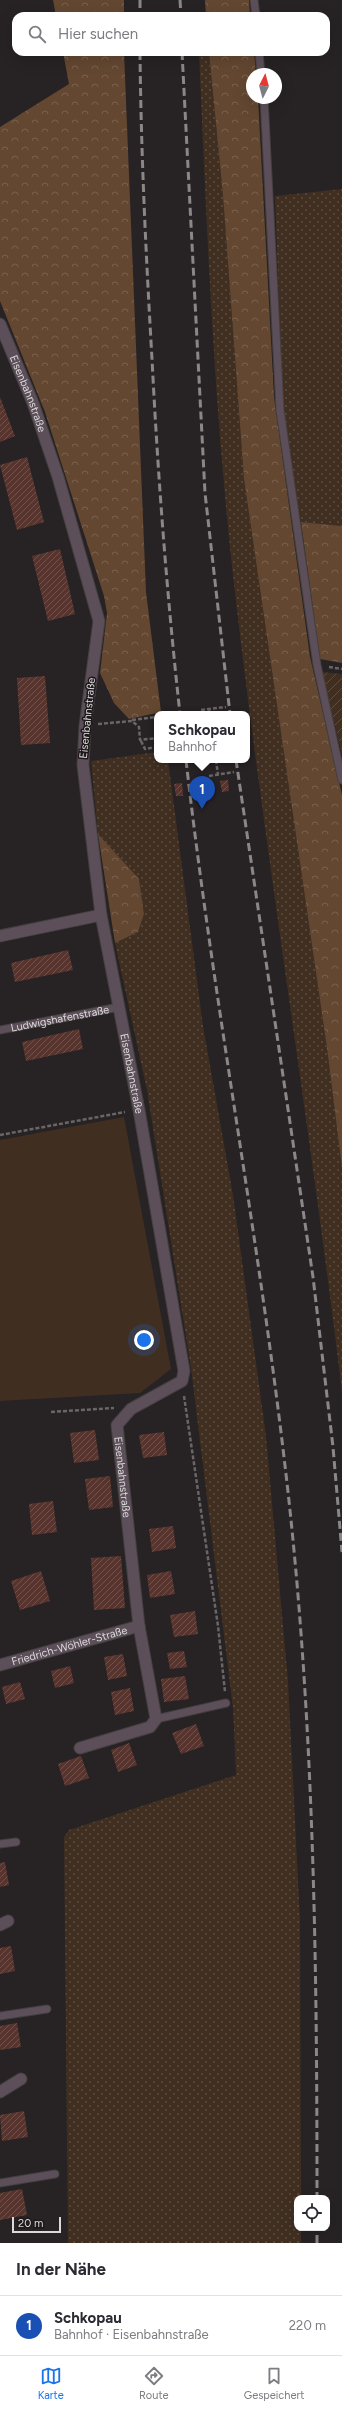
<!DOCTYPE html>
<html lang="de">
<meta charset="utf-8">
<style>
body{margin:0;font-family:Figtree,sans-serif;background:#f7f7f7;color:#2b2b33}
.controls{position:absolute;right:12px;bottom:12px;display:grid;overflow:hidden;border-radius:8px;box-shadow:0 4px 16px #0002}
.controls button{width:36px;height:36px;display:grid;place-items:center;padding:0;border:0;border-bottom:1px solid #e1e1e2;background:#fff;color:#2b2b33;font:20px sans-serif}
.compass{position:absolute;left:246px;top:68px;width:36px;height:36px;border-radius:50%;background:#fff;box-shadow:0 4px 16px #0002;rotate:6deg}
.scale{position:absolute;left:12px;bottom:10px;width:49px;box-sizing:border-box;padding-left:4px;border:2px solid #dcd9da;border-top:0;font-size:11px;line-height:14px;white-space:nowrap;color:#dcd9da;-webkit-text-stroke:3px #1d1819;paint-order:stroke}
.you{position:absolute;left:144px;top:1340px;width:14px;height:14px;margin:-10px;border:3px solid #fff;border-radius:50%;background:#1a73e8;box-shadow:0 0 0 6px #1a73e833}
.badge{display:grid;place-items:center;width:26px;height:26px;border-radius:50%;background:#1a73e8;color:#fff;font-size:13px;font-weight:700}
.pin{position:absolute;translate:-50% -33px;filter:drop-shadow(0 1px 2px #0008)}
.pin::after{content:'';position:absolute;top:21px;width:14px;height:12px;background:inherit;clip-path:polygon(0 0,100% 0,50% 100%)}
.popup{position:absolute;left:154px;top:711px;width:96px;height:52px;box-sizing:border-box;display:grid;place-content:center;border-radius:8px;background:#fff;filter:drop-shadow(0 1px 3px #0005);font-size:13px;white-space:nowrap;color:#7c7c81}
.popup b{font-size:15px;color:#2b2b33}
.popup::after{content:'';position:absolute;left:50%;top:100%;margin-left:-8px;border:8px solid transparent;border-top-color:#fff}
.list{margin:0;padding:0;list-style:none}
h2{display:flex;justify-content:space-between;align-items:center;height:52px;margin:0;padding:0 16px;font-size:17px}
h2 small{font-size:13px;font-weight:400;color:#7c7c81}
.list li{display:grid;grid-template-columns:26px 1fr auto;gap:12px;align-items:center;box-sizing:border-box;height:60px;padding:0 16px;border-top:1px solid #e1e1e2}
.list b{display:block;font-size:15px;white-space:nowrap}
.list p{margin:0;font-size:13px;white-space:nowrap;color:#7c7c81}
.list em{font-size:13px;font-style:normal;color:#7c7c81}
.icon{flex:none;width:22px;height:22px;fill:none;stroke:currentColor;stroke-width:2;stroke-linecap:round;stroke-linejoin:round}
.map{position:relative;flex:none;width:342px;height:2243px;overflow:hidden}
.search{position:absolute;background:#fff;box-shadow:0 4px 16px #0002;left:12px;right:12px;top:12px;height:44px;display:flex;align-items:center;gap:10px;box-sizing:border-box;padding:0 14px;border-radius:12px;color:#7c7c81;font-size:15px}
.sheet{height:112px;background:#fff}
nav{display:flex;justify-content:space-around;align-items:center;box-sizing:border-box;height:56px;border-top:1px solid #e1e1e2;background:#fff;font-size:11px;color:#7c7c81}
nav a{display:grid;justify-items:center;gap:2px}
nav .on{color:#1a73e8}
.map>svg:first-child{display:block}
.grass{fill:url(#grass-dots)}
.forest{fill:url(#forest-crowns)}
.garden{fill:url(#garden-furrows)}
.pitch{fill:#402f21}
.building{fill:url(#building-hatch)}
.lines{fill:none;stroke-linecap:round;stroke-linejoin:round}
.service-casing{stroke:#443f40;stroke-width:9}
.minor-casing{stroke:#443f40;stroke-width:13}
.path{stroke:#6a6566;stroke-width:2.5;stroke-dasharray:4 2;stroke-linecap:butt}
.service{stroke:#5c4f59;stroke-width:7}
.minor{stroke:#5c4f59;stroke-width:11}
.rail{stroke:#8b8788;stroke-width:3;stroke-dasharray:8 4;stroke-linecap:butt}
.labels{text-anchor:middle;stroke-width:3;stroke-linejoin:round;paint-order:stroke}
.street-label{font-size:11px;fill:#dcd9da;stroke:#1d1819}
</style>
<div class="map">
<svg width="342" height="2243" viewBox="0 0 342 2243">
<defs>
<pattern id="grass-dots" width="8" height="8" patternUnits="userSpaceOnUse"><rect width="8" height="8" fill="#402f21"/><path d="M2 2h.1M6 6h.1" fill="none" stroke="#5b4d41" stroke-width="1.8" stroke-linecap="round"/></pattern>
<pattern id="forest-crowns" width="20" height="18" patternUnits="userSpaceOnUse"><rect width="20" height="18" fill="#634731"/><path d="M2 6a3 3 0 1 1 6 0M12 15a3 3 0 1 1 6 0" fill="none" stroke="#79614e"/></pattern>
<pattern id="garden-furrows" width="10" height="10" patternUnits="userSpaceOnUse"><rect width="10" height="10" fill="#402f21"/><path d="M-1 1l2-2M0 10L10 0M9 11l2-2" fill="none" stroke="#5b4d41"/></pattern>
<pattern id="building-hatch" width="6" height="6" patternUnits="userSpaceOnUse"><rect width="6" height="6" fill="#57352e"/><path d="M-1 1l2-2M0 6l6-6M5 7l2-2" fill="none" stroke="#6f524c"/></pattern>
</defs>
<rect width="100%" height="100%" fill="#272223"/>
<path class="grass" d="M199 52H209L223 196 244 479 327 1048 342 1168V1392C310 1125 266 860 235 593 214 413 207 233 199 52Z
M342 189V526L301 522 283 410 275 196Z
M157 752V760H168L203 1026 233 1195 266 1436 288 1681 300 1921 301 2198H297V2228H301V2243H68L64 1837 69 1830 236 1775 233 1708 191 1368 147 1090 115 943 138 932 144 914 139 880 98 834 91 761Z"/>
<path class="forest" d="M53 0H124V16H56Z
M205 0H249L250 16H206Z
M63 52H124L146 592 161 712 129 719 114 703 100 673 107 613 104 596 45 412 0 301V127L69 84Z
M209 52H254L256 74H252V98H258L274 397 310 657 342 795V1168L327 1048 244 479 223 196Z
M301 522 342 526V663L320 659Z
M98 834 139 879 144 914 138 932 115 943Z"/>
<path class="garden" d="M322 672 342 674V755Z"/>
<path class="pitch" d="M124 1117 171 1369 140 1393 0 1401V1140Z"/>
<path class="building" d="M0 397 15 436 0 442Z
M27 457 44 522 17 530 0 465Z
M60 549 75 614 48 621 32 556Z
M45 676 50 743 21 745 17 678Z
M228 780 229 791 222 792 220 781Z
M182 783 183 796H176L174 784Z
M68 950 73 970 15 982 11 963Z
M79 1029 83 1049 26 1061 22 1042Z
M95 1430 99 1460 74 1463 70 1433Z
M164 1432 167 1455 143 1458 139 1435Z
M110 1476 113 1507 89 1510 85 1479Z
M53 1501 57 1532 32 1535 29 1504Z
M173 1526 176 1548 152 1552 149 1529Z
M121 1556 125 1608 94 1610 91 1558Z
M41 1571 50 1601 20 1610 11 1581Z
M171 1571 175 1594 150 1598 147 1575Z
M195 1611 198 1634 174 1637 170 1615Z
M184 1651 187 1667 170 1669 167 1653Z
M123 1654 127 1676 108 1680 104 1657Z
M70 1666 74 1683 55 1688 51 1671Z
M185 1676 189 1699 164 1702 161 1679Z
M20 1682 25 1699 6 1704 2 1687Z
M130 1688 134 1711 115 1715 111 1692Z
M196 1724 204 1746 181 1754 172 1733Z
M129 1743 137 1765 118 1772 111 1750Z
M81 1756 89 1778 65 1786 58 1764Z
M5 1862 9 1885 0 1887V1863Z
M11 1946 15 1971 0 1974V1948Z
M17 2023 21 2047 0 2050V2026Z
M24 2111 28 2137 2 2141 0 2115Z
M22 2189 27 2215 0 2220V2193Z"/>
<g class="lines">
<defs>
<g id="service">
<path d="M254 0 256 16"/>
<path d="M259 52 261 74"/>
<path d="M264 98 280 410 317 665 342 780"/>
<path id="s1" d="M0 1030 119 1007"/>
<path d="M156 1719 226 1703"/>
<path d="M0 1844 16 1842"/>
<path d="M0 2016 47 2009"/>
<path d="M0 2183 55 2174"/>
</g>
<g id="minor">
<path id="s2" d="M0 324 33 403 58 477 99 621 85 726 83 765 101 915 139 1110 184 1371 182 1381 131 1409 117 1425 139 1626 156 1719 150 1727 80 1748"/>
<path d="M0 936 101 915"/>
<path id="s3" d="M0 1665 139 1626"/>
<path d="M0 1925 8 1921"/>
<path d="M0 2092 21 2079"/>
</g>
</defs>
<use href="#service" class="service-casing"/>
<use href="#minor" class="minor-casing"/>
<path class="path" d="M329 667 342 669
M209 709 210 714
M201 710 226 707
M132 720 157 717
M98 724 132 721 139 727 140 740 157 738
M141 741 145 749 157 747
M216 760 218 775
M209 776 234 772
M0 1135 125 1112
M184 1396 218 1626 225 1692
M51 1412 114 1408"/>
<use href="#service" class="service"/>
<use href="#minor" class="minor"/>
<path class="rail" d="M140 0V16
M180 0 181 16
M140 52C141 154 146 256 152 359 158 477 167 596 180 714
M182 52 205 493 230 714
M186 760C214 1008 262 1253 289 1501 314 1733 317 1965 317 2198
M236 760 313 1277 333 1447 342 1552
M317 2243V2228"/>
</g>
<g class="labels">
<g class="street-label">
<text dy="4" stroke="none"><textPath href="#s2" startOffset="75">Eisenbahnstraße</textPath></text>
<text transform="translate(87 718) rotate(-84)" y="4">Eisenbahnstraße</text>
<text dy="4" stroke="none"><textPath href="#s1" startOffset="61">Ludwigshafenstraße</textPath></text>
<text dy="4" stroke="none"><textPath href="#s2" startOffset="771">Eisenbahnstraße</textPath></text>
<text dy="4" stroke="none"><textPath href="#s2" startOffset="1215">Eisenbahnstraße</textPath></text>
<text dy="4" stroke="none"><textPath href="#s3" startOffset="72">Friedrich-Wöhler-Straße</textPath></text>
</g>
</g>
</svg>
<div class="controls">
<button><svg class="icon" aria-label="locate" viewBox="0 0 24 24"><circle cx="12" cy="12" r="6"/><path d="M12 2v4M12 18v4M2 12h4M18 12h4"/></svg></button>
</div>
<svg class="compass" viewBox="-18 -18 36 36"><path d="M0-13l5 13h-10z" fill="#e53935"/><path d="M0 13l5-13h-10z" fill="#7c7c81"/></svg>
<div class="scale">20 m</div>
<div class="you"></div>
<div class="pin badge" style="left:202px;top:809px;background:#1a4fb4">1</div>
<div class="popup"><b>Schkopau</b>Bahnhof</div>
<div class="search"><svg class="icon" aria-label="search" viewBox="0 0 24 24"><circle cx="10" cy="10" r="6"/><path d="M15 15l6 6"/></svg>Hier suchen</div>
</div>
<section class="sheet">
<h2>In der Nähe<small></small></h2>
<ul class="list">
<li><span class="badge" style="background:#1a4fb4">1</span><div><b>Schkopau</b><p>Bahnhof · Eisenbahnstraße</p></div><em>220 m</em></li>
</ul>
</section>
<nav>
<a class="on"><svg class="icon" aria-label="map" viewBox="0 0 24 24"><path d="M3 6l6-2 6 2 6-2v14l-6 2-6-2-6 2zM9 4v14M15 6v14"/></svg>Karte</a>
<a><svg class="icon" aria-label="directions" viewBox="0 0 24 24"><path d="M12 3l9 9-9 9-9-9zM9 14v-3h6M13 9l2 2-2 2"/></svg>Route</a>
<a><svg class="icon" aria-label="saved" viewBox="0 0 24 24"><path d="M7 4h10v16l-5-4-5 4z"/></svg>Gespeichert</a>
</nav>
